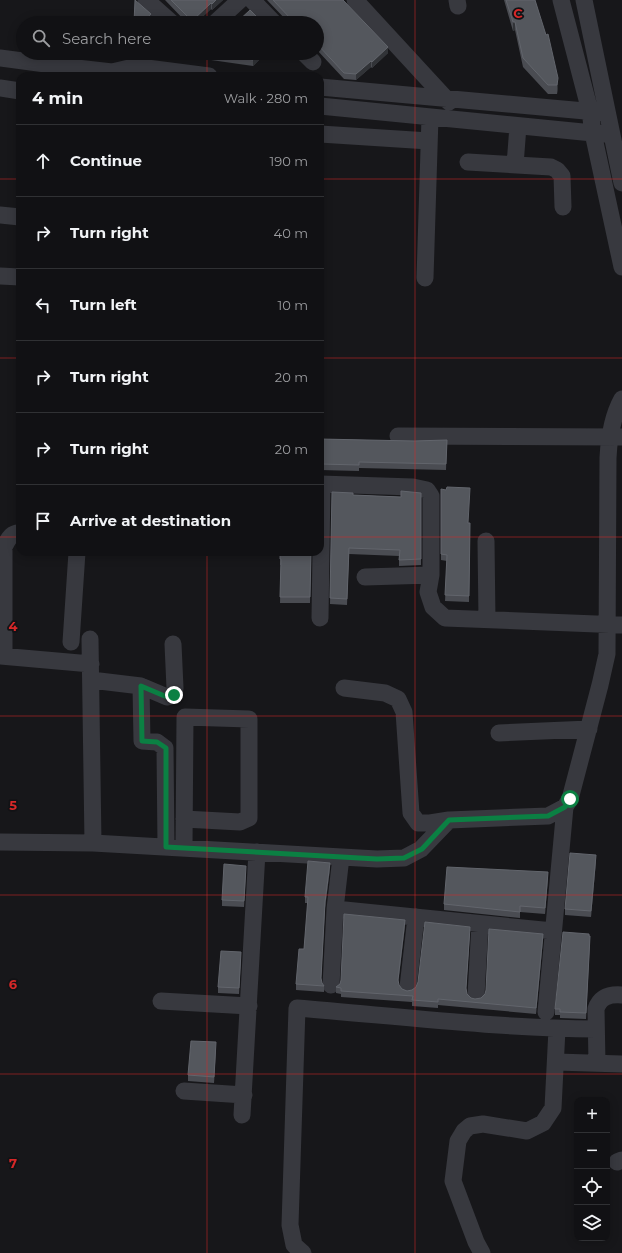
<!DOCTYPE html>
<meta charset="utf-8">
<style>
body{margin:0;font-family:Montserrat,sans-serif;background:#1a1a1d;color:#f1f3f6}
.controls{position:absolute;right:12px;bottom:12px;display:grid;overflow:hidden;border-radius:8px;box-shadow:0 2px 10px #0003}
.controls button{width:36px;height:36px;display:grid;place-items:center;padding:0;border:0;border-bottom:1px solid #303134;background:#111114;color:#f1f3f6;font:20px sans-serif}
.stop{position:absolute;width:12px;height:12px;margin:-9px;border:3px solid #0b8043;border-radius:50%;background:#fff}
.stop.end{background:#0b8043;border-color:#fff;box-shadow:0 1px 4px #0008}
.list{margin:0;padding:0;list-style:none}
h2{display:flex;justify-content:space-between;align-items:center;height:52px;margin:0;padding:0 16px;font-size:17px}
h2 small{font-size:13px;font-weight:400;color:#9c9da0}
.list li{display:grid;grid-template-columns:26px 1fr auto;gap:12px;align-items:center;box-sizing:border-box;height:72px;padding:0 16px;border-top:1px solid #303134}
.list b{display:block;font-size:15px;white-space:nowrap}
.list em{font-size:13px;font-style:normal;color:#9c9da0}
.icon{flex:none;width:22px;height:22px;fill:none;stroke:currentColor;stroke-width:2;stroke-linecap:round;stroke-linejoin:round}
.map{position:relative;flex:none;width:622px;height:1253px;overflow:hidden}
.search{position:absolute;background:#111114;box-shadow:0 2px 10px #0003;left:16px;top:16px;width:308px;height:44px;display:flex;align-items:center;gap:10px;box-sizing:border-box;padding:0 14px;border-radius:22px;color:#9c9da0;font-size:15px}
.panel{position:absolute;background:#111114;box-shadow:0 2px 10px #0003;left:16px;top:72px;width:308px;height:484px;border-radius:12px}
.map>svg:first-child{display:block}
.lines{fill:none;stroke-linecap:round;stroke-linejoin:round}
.minor{stroke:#38393f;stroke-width:17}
.wall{fill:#4a4c52}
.shaded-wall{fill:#313337}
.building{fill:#54575d;stroke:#62656c}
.route{stroke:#0b8043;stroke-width:5}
.grid{fill:none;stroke:#d62828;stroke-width:1;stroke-opacity:0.55}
.grid-label{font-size:13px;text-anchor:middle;font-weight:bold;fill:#d62828;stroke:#121215;stroke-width:3.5;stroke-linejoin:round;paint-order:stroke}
</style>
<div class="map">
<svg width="622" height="1253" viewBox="0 0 622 1253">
<rect width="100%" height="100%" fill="#17171a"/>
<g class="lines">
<path class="minor" d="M146 0 172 23
M252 0 274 23
M355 0 449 102
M457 0 458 6
M561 0 590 111 593 133 622 267
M584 0 622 183
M215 23 240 0
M304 53 313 62
M0 58 68 67 112 72 124 76
M112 72 129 68H147L209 76
M320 87 607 113
M0 88 20 91
M320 106 593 133 611 134
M320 134 429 141
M468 162 551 167 557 170 562 176 563 207
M515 165 518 126
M0 215 20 217
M0 276 20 277
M425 278 430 117
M398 436 622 437
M320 484 413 487 427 490 431 496V575L428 592 433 607 445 618 622 625
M486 541 487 620
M365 577 431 575
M320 618 322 484
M90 639 93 843 377 859 404 858 421 849 449 820
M71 642 77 552
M0 656 91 664
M4 656V547C8 540 11 532 20 533
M91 680 141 686 142 741 157 742 165 748 166 847
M141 686 167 697 174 695 175 688 173 644
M344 688 385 693 398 699 404 712 411 813 418 823H430L449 820 548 816 565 807
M499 733 589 729
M0 842 93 843
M184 848 185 717 249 719V818L240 822 184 819
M341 857 335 909 553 931
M331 985 335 909
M408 987 416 917
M476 995 480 924
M161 1001 249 1006
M546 1012 565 807 570 799 600 685 607 654 608 458C609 437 612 417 622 399
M556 1062 622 1064
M597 1063 596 1009C600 997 609 994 622 995
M184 1091 244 1095
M242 1115 257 852
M617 1162 622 1160
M303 1253 294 1245 290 1225 297 1008C396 1016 496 1028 596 1029
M482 1253 476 1242 453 1181 458 1141 464 1131 470 1126 483 1124 527 1131 543 1123 553 1108 557 1029"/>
</g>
<path class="wall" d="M165 0H223L212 10 211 9 196 23H187Z
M267 0H343L388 53 372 68 371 67 356 80 344 79 317 50V23H289Z
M504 0H535L558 87 557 94H548L523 67 515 30 513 31Z
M266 53 253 66 211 60V54Z
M320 439 414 441 447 440 446 470 359 468V471L320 470Z
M441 489 468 523H470L469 602 445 601 447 561 441 560Z
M332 492 353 495 401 497 421 493V565L399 566V556L349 554 347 605 330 604Z
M280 552H311L310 603H280L281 565H280Z
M596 861 591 917 565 915V909Z
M330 869 325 908 321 980 322 983 324 986V992L296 990V984L304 949 308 903H305V897Z
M246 872 244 907 222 906V900Z
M548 878 545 914 520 912V918L444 910V904Z
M405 926 398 983 399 985 402 989 407 991 412 990 416 987 470 933 466 990 467 994 471 998 475 999 481 998 543 940 536 1014 438 1005V1008L412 1006V1002L341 997V994L336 993V987Z
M589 936 590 942 586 1019 560 1018V1015H555V1009Z
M241 959 239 994 218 993V987Z
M216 1048 214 1083 188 1081V1075Z"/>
<path class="shaded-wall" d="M216 0H223L212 10V4Z
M211 3V9L196 23H192V21Z
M151 14V17L146 23H143Z
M292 18V23H291V19Z
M513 22H515V30L513 31Z
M388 47V53L372 68V62Z
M260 53H266L253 66V60Z
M371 61V67L356 80V74Z
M558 78V87L557 94V85Z
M596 855V861L591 917V911Z
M330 863V869L325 908 321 984 325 902Z
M548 872V878L545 914V908Z
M405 920V926L398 986V980Z
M543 934V940L536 1014V1008Z
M216 1042V1048L214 1083V1077Z"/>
<path class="building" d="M135 0 151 14 143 23H134Z
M171 0H216L212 4 211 3 192 21Z
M273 0H343L388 47 372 62 371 61 356 74 344 73 317 44V23H297L292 18 291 19Z
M506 0H535L546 35 548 34 558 78 557 85H548L523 58 515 22H513Z
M250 10 263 23H236Z
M213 53H260L253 60 211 54Z
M320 439 414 441 447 440 446 464 359 462V465L320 464Z
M447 487 470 488 468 523H470L469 596 445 595 447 555 441 554V489L446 490Z
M401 491 421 493V559L399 560 400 550 349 548 347 599 330 598 332 492 353 493V495L401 497Z
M280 552H311L310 597H280L281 559H280Z
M570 853 596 855 591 911 565 909Z
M308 861 330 863 325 902 321 978 322 983 324 986 296 984 299 949H304L308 897H305Z
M224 864 246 866 244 901 222 900Z
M447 867 548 872 545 908 520 906V912L444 904Z
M344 914 405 920 398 980 399 985 402 989 407 991 412 990 416 987 418 982 425 922 470 927 466 988 467 994 471 998 475 999 481 998 485 994 486 990 489 929 543 934 536 1008 438 999V1002L412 1000 413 996 341 991V988L336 987 340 984 341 980Z
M563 932 589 934V936H590L586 1013 560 1012V1009H555Z
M221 951 241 952 239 988 218 987Z
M191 1041 216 1042 214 1077 188 1075Z"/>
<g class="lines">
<path class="route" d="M174 695 167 697 141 686 142 741 157 742 166 748V847L377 859 404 858 422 849 449 820 548 816 565 807 570 799"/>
</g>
<path class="grid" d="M207 0V23M415 0V1253M207 53V76M0 179H20M320 179H622M0 358H20M320 358H622M0 537H20M320 537H622M207 552V1253M0 716H622M0 895H622M0 1074H622"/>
<g class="grid-label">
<text x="518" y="18">C</text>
<text x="13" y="631">4</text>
<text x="13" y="810">5</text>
<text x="13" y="989">6</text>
<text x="13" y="1168">7</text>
</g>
</svg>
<div class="controls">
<button>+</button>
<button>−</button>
<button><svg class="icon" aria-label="locate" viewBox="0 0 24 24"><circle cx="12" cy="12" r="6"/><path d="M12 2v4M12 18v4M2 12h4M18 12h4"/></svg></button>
<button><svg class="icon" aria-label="layers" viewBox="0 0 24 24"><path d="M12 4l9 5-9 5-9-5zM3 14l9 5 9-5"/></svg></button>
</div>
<div class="stop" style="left:570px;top:799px"></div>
<div class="stop end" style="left:174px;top:695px"></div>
<div class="search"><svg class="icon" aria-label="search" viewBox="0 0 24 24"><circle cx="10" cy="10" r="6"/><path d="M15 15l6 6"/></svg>Search here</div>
<section class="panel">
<h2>4 min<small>Walk · 280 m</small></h2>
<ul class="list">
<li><svg class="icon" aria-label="ahead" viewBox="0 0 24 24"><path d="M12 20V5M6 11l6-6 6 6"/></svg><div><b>Continue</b></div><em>190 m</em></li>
<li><svg class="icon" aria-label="right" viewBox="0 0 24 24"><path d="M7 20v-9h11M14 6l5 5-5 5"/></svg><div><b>Turn right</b></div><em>40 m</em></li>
<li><svg class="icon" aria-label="left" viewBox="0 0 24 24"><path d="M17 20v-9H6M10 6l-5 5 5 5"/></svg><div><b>Turn left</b></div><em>10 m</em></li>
<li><svg class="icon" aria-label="right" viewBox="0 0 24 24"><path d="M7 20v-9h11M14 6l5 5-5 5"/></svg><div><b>Turn right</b></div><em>20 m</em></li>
<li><svg class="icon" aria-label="right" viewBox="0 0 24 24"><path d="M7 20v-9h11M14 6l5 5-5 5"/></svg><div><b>Turn right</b></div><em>20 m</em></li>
<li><svg class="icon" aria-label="arrive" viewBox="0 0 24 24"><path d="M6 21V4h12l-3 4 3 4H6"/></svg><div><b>Arrive at destination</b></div></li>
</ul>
</section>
</div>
